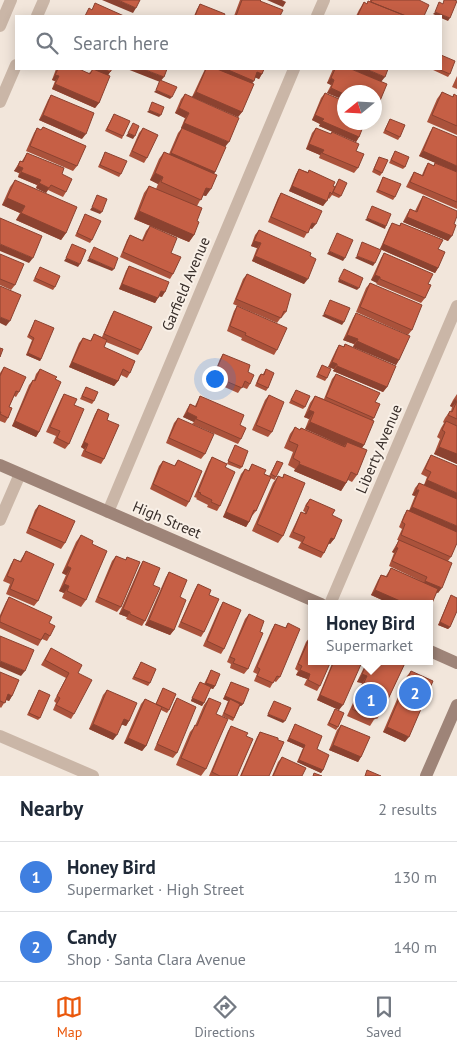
<!DOCTYPE html>
<meta charset="utf-8">
<style>
body{margin:0;font-family:"PT Sans",sans-serif;background:#f6f6f7;color:#1f2937}
.compass{position:absolute;left:337px;top:85px;width:45px;height:45px;border-radius:50%;background:#fff;box-shadow:0 2px 12px #0003;rotate:252deg}
.you{position:absolute;left:214px;top:378px;width:18px;height:18px;margin:-12px;border:4px solid #fff;border-radius:50%;background:#1a73e8;box-shadow:0 0 0 8px #1a73e833}
.badge{display:grid;place-items:center;width:32px;height:32px;border-radius:50%;background:#ea580c;color:#fff;font-size:16px;font-weight:700}
.pin{position:absolute;translate:-50% -50%;border:2px solid #fff;box-shadow:0 1px 5px #0006}
.popup{position:absolute;left:308px;top:600px;width:125px;height:65px;box-sizing:border-box;display:grid;place-content:center;border-radius:0px;background:#fff;filter:drop-shadow(0 1px 4px #0005);font-size:16px;white-space:nowrap;color:#747a83}
.popup b{font-size:19px;color:#1f2937}
.popup::after{content:'';position:absolute;left:50%;top:100%;margin-left:-10px;border:10px solid transparent;border-top-color:#fff}
.list{margin:0;padding:0;list-style:none}
h2{display:flex;justify-content:space-between;align-items:center;height:65px;margin:0;padding:0 20px;font-size:21px}
h2 small{font-size:16px;font-weight:400;color:#747a83}
.list li{display:grid;grid-template-columns:32px 1fr auto;gap:15px;align-items:center;box-sizing:border-box;height:70px;padding:0 20px;border-top:1px solid #e0e1e3}
.list b{display:block;font-size:19px;white-space:nowrap}
.list p{margin:0;font-size:16px;white-space:nowrap;color:#747a83}
.list em{font-size:16px;font-style:normal;color:#747a83}
.icon{flex:none;width:28px;height:28px;fill:none;stroke:currentColor;stroke-width:2;stroke-linecap:round;stroke-linejoin:round}
.map{position:relative;flex:none;width:457px;height:776px;overflow:hidden}
.search{position:absolute;background:#fff;box-shadow:0 2px 12px #0003;left:15px;right:15px;top:15px;height:55px;display:flex;align-items:center;gap:12px;box-sizing:border-box;padding:0 18px;border-radius:0px;color:#747a83;font-size:19px}
.sheet{height:205px;background:#fff}
nav{display:flex;justify-content:space-around;align-items:center;box-sizing:border-box;height:70px;border-top:1px solid #e0e1e3;background:#fff;font-size:14px;color:#747a83}
nav a{display:grid;justify-items:center;gap:2px}
nav .on{color:#ea580c}
.map>svg:first-child{display:block}
.lines{fill:none;stroke-linecap:round;stroke-linejoin:round}
.street{stroke:#cab6a7;stroke-width:12}
.secondary{stroke:#9e8478;stroke-width:12}
.wall{fill:#aa523b}
.shaded-wall{fill:#8b4230}
.building{fill:#c65f45;stroke:#8b4230}
.labels{text-anchor:middle;stroke-width:4;stroke-linejoin:round;paint-order:stroke}
.street-label{font-size:15px;fill:#362c28;stroke:#f9f0e7}
</style>
<div class="map">
<svg width="457" height="776" viewBox="0 0 457 776">
<rect width="100%" height="100%" fill="#f2e6db"/>
<g class="lines">
<path class="street" d="M37 16 44 0
M317 16 324 0
M0 26 11 0
M0 102 16 65
M108 512 294 69
M0 520 20 474
M330 604 457 306
M0 736 93 776"/>
<path class="secondary" d="M0 465 321 604
M430 651 457 663
M426 776 457 705"/>
</g>
<path class="wall" d="M240 0H261L260 1 280 16H234Z
M370 0H419L424 16H356L359 10 364 2 367 4 370 2Z
M200 4 224 16H194L197 9Z
M56 69H71L89 73 92 70 89 69H112L108 75 99 103 95 108 52 89 55 81 52 80Z
M205 69H264L259 79 255 77 252 83 242 112 238 117 192 97Z
M333 69H351L344 92V100L327 93 331 85 327 83Z
M431 69H441L450 74 448 77Z
M457 76V89L452 87Z
M442 92 452 97 454 94 457 96V135L427 122 437 99Z
M325 93 359 137 356 142 319 126 320 124 312 120 321 98Z
M185 94 225 147 214 174 206 196 203 195 197 206V221L194 235 189 242 134 219 144 193 149 186 156 189 158 184 150 180 159 159 164 152 169 154 178 133 182 128H181L185 118 175 113 181 99Z
M51 95 82 139 39 120 48 100Z
M114 114 123 136 122 139 105 131Z
M390 119 400 137 398 140 383 133Z
M43 127 77 166 73 171 26 151 34 133 37 128 41 130Z
M433 127 457 172 419 156 430 132Z
M143 128 147 158 144 163 129 156 139 133Z
M316 128 330 134 332 132 356 151 358 168 354 173 319 158 320 155 306 149 312 133Z
M395 151 405 167 403 169 389 163Z
M105 152 121 174 119 177 98 167Z
M27 153 62 174 66 192 63 197 48 190 46 193 36 188 37 185 18 177 19 173 14 171 20 161H22Z
M379 157 382 173 380 176 372 172Z
M428 163 433 166 435 163 457 172V209L406 187 411 177 414 172 422 175 425 168Z
M299 169 308 172 309 170 335 187 339 179 341 196 339 198 332 195 329 199 328 198 323 206 289 191 296 174Z
M383 177 395 197 393 200 376 192Z
M15 180 66 233 61 240 16 220 20 213 2 205 10 187Z
M281 193 312 229 310 228 304 238 268 222 278 198Z
M423 196 454 224 448 241 403 222 407 214 410 209 415 211 420 201Z
M85 214 92 240 90 243 75 236Z
M392 223 399 226 401 223 438 249V268L435 273 380 249 389 228Z
M150 226 171 253 173 274 170 279 120 257 127 240 130 235 142 240 146 231Z
M259 230 310 256 304 284 252 261 257 248 251 246 255 235Z
M384 253 428 284 425 298 421 303 376 284 377 283 371 280 381 258Z
M0 254 15 285 11 290 0 285Z
M129 266 162 297 159 296 155 303 119 289 126 271Z
M40 267 55 287 53 290 33 281Z
M247 274 286 312 282 317V316L277 323 233 304 243 279Z
M370 283 412 330 408 335 356 312 366 288Z
M237 306 277 350 274 355 241 340 242 338 227 331 234 311Z
M114 311 141 350 138 355 106 342 104 347 130 373 127 378 121 375 118 381 114 386 69 367 79 343 83 338 90 341 94 334 102 337 111 316Z
M356 313 399 360 396 365 353 347 354 344 343 340 353 318Z
M35 320 41 359 40 361 26 355 32 340 27 337Z
M345 344 387 387 383 392 333 371 334 369 328 367 336 350 339 345 343 347Z
M223 354 250 384 247 389 242 387 238 393 211 381 220 359Z
M322 365 327 378 325 381 316 377Z
M4 367 19 392 16 397 14 396 9 407 8 418 5 423 0 421V373Z
M40 369 39 432 36 437 12 426 29 385 33 380H34L36 374Z
M266 369 268 388 266 391 255 386 259 376 261 374H263Z
M336 374 375 402 374 418 372 421 364 445 362 448 357 475 352 482 348 480 341 491 294 471 295 469 288 465 293 452 284 448 290 434 295 427 300 430 301 428 344 446 305 429 309 419 304 417 310 403 315 396 324 399 332 379Z
M86 387 94 401 92 404 80 399Z
M296 390 305 407 303 409 289 403Z
M64 394 69 444 65 449 53 443 56 436 46 432 61 399Z
M457 394V464L434 454 440 439 437 437 441 428 444 423 443 422 445 418 450 411H451L452 407 450 406 453 400Z
M269 395 272 432 268 437 252 430 265 400Z
M200 396 240 425 241 439 238 444 192 424 194 422 183 417 187 409 190 404 195 406Z
M98 409 107 420 104 459 101 464 81 456 84 449 81 447 95 414Z
M178 418 205 454 201 459 166 443 174 423Z
M235 445 242 467 240 469 227 464 225 467 220 506 217 511 207 507 208 505 196 499 197 498 194 497 209 462 212 457 227 464Z
M431 455 451 557 448 561 438 593 437 592 430 604H391L371 595 378 580 381 575 386 576 391 568 423 582 389 566 394 553 392 552 396 545 399 540H397L402 529 399 527 404 515 407 510 409 511 415 496 412 495 415 488 419 483 424 485 427 477 421 474 428 460Z
M178 460 189 502 186 507 150 489 159 466 163 461 174 466Z
M277 461 276 477 275 480 270 478 256 511 252 516 249 522 246 527 223 517 241 474 245 469 248 471 252 464 264 474 269 476Z
M284 474 283 536 278 543 252 531 273 483 278 476 282 478Z
M310 499 332 515 334 539 330 544 329 543 324 553 321 558 298 548 301 542 289 537 298 518 301 512 304 514 305 512 303 511 306 504Z
M39 505 65 543 61 549 26 533 35 510Z
M81 535 92 544 86 600 81 607 62 598 64 593 59 591 66 575 62 573 76 542Z
M26 551 38 601 34 606 6 594 10 584 3 581 11 564 14 559 20 561Z
M116 556 125 560 127 557 121 607 117 612 95 602 112 561Z
M143 561 153 585 145 621 142 626 126 619 127 617 119 614 140 566Z
M169 572 180 597 174 630 170 635 145 625 166 577Z
M198 584 209 595 204 632 201 637 178 627 195 589Z
M451 595 450 627 448 629 438 625Z
M9 597 49 623 50 636 47 641 42 639 38 646 0 628V615L6 602Z
M223 602 224 649 221 654 203 646 220 607Z
M249 614 260 632 248 669 244 674 230 668 231 664 227 662 245 619Z
M288 623 280 677 276 682 274 681 270 688 254 681 257 674 253 672 272 629 275 624 285 628Z
M310 637 320 686 317 691 304 685 307 679 296 675 298 671 295 669 306 642Z
M51 648 78 673 74 714 71 719 53 710 56 703 54 701 66 678 41 665Z
M333 661H361L339 710 317 700Z
M367 661H406L382 712 377 719 375 718 370 726 347 716 362 683 357 682Z
M141 662 150 683 148 686 132 679Z
M211 670 215 686 213 689 210 688 202 706 191 701 198 685 200 682 204 684Z
M411 671 405 742 383 732 407 676Z
M0 672 12 696 9 701 6 700 1 708 0 707Z
M231 682 243 704 241 706H240L233 721 222 716 228 701 223 699Z
M163 688 169 710 167 713 161 710 146 746 142 751 124 743 141 704 145 699 156 704Z
M39 690 40 718 38 720 27 715Z
M107 690 129 721 126 726 121 724 113 740 89 729 103 695Z
M177 698V753L173 758 154 750 174 703Z
M209 698 216 714 206 769 201 776 176 765 190 732 195 726 204 705Z
M335 709 338 727 336 730 327 725Z
M295 724 317 749 323 770 321 773 297 762 303 748 287 741Z
M341 725 361 757 358 762 329 750 337 730Z
M231 726 246 736 237 776H209L228 731Z
M260 732 278 740 269 776H240L257 737Z
M282 757 302 776H272L278 762Z"/>
<path class="shaded-wall" d="M102 0H118L136 8 133 13Z
M267 0H282L286 2 283 7Z
M435 12 450 18 448 21 441 18V16H437L433 14Z
M89 69H104L110 72 107 77Z
M127 69H143L164 77 160 82Z
M219 69H226L254 81 250 86 217 72Z
M351 69H366L385 77 381 82Z
M257 72 262 74 259 79 254 77Z
M55 75 59 76 55 81 52 80Z
M331 78 334 80 331 85 327 83Z
M55 84 99 103 95 108 52 89Z
M331 88 344 94V100L327 93Z
M156 90 172 97 170 99 154 92Z
M196 92 242 112 238 117 192 97Z
M179 108 189 113 185 118 175 113Z
M149 110 161 115 159 117 147 112Z
M43 115 86 134 82 139 39 120Z
M315 115 324 119 320 124 312 120Z
M322 121 359 137 356 142 319 126Z
M184 123 229 142 225 147 181 128Z
M128 133 135 136 133 139 126 136Z
M309 144 324 150 320 155 306 149Z
M423 151 457 166V172L419 156Z
M171 153 215 172 212 177 168 158Z
M18 166 23 168 19 173 14 171Z
M21 172 41 180 37 185 18 177Z
M155 173 163 177 158 184 150 180Z
M39 183 49 188 46 193 36 188Z
M292 186 327 201 323 206 289 191Z
M206 188 211 189 206 196 201 195Z
M7 198 25 206 20 213 2 205Z
M92 207 102 212 100 214 90 210Z
M139 211 194 235 189 242 134 219Z
M21 213 66 233 61 240 16 220Z
M407 217 452 236 448 241 403 222Z
M367 218 386 226 385 229 365 220Z
M312 223 316 224 312 229 309 228Z
M254 241 261 243 257 248 251 246Z
M0 244 33 258 29 263 0 251Z
M383 244 438 268 435 273 380 249Z
M329 251 345 258 343 261 327 254Z
M255 256 308 279 304 284 252 261Z
M357 256 375 263 373 266 355 258Z
M66 258 80 264 78 267 64 261Z
M89 258 114 269 112 271 87 261Z
M375 275 380 277 377 283 371 280Z
M339 279 359 288 357 290 338 282Z
M122 284 158 298 155 303 119 289Z
M161 291 165 292 162 297 158 296Z
M324 314 344 322 342 325 322 316Z
M0 317 10 321 6 326 0 323Z
M347 335 358 339 354 344 343 340Z
M357 341 399 360 396 365 353 347Z
M28 353 41 359 40 361 26 355Z
M72 362 118 381 114 386 69 367Z
M332 362 337 364 334 369 328 367Z
M337 366 387 387 383 392 333 371Z
M455 399 457 401 452 407 450 406Z
M309 410 314 412 309 419 304 417Z
M187 412 197 417 194 422 183 417Z
M15 421 39 432 36 437 12 426Z
M310 422 364 445 359 452 347 442 344 446 305 429Z
M84 442 88 444 84 449 81 447Z
M439 447 457 454V464L434 454Z
M299 464 346 483 341 491 294 471Z
M427 480 457 493V500L424 485Z
M416 490H419L415 496 412 495Z
M412 507 457 526V533L408 512Z
M226 512 249 522 246 527 223 517Z
M331 538 334 539 330 544 328 543Z
M396 547 398 548 394 553 392 552Z
M67 566 71 568 66 575 62 573Z
M425 581 442 588 438 593 422 586Z
M64 584 69 586 64 593 59 591Z
M375 590 407 604H391L371 595Z
M123 609 130 612 127 617 119 614Z
M149 620 174 630 170 635 145 625Z
M440 622 450 627 448 629 438 625Z
M0 661 25 671 21 676 0 667Z
M300 670 310 674 307 679 296 675Z
M362 674 367 676 362 683 357 682Z
M206 683 215 686 213 689 204 685Z
M8 694 12 696 9 701 5 699Z
M320 695 343 705 339 710 317 700Z
M225 696 243 704 241 706 229 701 230 699 228 701 223 699Z
M192 698 204 703 202 706 191 701Z
M268 714 285 721 283 723 267 716Z
M124 719 129 721 126 726 120 724Z
M93 724 117 735 113 740 89 729Z
M387 727 409 737 405 742 383 732Z
M128 738 146 746 142 751 124 743Z
M289 738 305 745 303 748 287 741Z
M333 745 361 757 358 762 329 750Z
M299 760 323 770 321 773 297 762Z"/>
<path class="building" d="M118 0H140L136 8Z
M242 0H261L260 1 283 10 280 16H236Z
M372 0H419L429 5 424 16H406L371 2Z
M444 0H454L457 1 450 18 435 12 439 2 443 4Z
M368 1 406 16H360L358 15 364 2 367 4Z
M95 3 124 16H85L89 8 92 10Z
M200 4 225 14 224 16H195Z
M441 55 455 61 450 74 438 69H441Z
M58 69H79L90 74 93 69 110 76 99 103 55 84 59 76 55 75Z
M104 69H112L110 72Z
M143 69H167L164 77Z
M206 69H217L254 84 242 112 196 92Z
M226 69H264L262 74 257 72 254 81Z
M335 69H351L387 84 377 108 374 107V92H344V94L331 88 334 80 331 78Z
M366 69H388L385 77Z
M160 80 177 87 172 97 156 90Z
M442 92 453 97 454 94 457 96V126L432 115Z
M325 93 344 101V122H365L359 137 322 121 324 119 315 115Z
M185 94 239 118 229 142 184 123 189 113 179 108Z
M51 95 94 113 86 134 43 115Z
M152 102 164 107 161 115 149 110Z
M114 114 130 121 123 136 107 129Z
M390 119 405 125 400 137 385 130Z
M133 123 139 126 135 136 128 133Z
M43 127 86 146 77 166 30 146 37 128 41 130Z
M433 127 457 137V166L423 151Z
M143 128 158 135 147 158 132 151Z
M182 128 226 147 215 172 171 153Z
M316 128 331 134 332 132 359 144 356 151 364 154 358 168 322 153 324 150 309 144Z
M395 151 409 157 405 167 391 160Z
M105 152 127 161 121 174 100 165Z
M164 152 217 175 211 189 206 188 201 200 161 182 163 177 155 173Z
M27 153 64 168 62 174 72 179 66 192 51 185 49 188 39 183 41 180 21 172 23 168 18 166 20 161 23 162Z
M379 157 388 160 382 173 374 169Z
M428 163 434 166 435 163 457 172V202L410 182 414 172 423 176Z
M299 169 308 173 309 170 335 182 333 186 335 187 332 194 330 192 327 201 292 186Z
M383 177 401 184 395 197 378 190Z
M339 179 347 183 341 196 333 192Z
M15 180 77 207 66 233 21 213 25 206 7 198Z
M149 186 202 208 197 221 199 222 194 235 139 211Z
M281 193 322 211 316 224 312 223 308 233 271 217Z
M97 195 107 199 102 212 92 207Z
M423 196 457 211V216L454 224 456 225 452 236 407 217 410 209 417 212Z
M372 206 391 214 386 226 367 218Z
M85 214 101 221 92 240 77 233Z
M0 218 42 236 33 258 0 244Z
M392 223 400 226 401 223 443 240 438 249 445 252 438 268 383 244Z
M150 226 177 238 171 253 181 257 173 274 123 252 130 235 143 241Z
M259 230 311 253 310 256 316 259 308 279 255 256 261 243 254 241Z
M337 233 353 240 345 258 329 251Z
M362 242 381 250 375 263 357 256Z
M72 244 86 250 80 264 66 258Z
M94 247 118 258 114 269 89 258Z
M384 253 433 274 428 284 431 285 425 298 380 279V277L375 275Z
M0 254 24 264 15 285 0 279Z
M129 266 169 282 165 292 161 291 158 298 122 284Z
M40 267 60 276 55 287 35 278Z
M344 269 363 278 359 288 339 279Z
M247 274 291 294 286 312 284 311 281 318 236 299Z
M370 283 422 305 412 330 360 307Z
M0 286 21 295 10 321 0 317Z
M330 300 350 308 344 322 324 314Z
M237 306 287 328 277 350 245 335 246 333 230 326Z
M114 311 152 327 141 350 104 334Z
M356 313 410 336 399 360 357 341 358 339 347 335Z
M35 320 54 328 41 359 28 353 34 338 29 335Z
M94 334 107 340 104 347 135 361 130 373 123 369 118 381 72 362 83 338 91 341Z
M345 344 396 366 387 387 337 366V364L332 362 339 345 344 347Z
M0 348 3 349 0 357Z
M223 354 250 365 248 372 254 375 250 384 245 381 242 388 214 376Z
M322 365 331 369 327 378 318 374Z
M4 367 26 377 19 392 16 391 9 407 12 408 8 418 0 414 1 412H0V376Z
M40 369 57 377 55 379 61 382 39 432 15 421 33 380 35 381Z
M266 369 274 373 268 388 257 383 261 374 264 375Z
M336 374 380 393 375 402 380 404 374 418 326 397Z
M86 387 98 392 94 401 82 396Z
M296 390 310 396 305 407 291 400Z
M64 394 77 399 74 405 84 409 69 444 57 438 60 431 50 427Z
M269 395 284 402 272 432 256 425Z
M200 396 244 415 240 425 246 428 241 439 196 419 197 417 187 412 190 404 196 407Z
M315 396 374 421 364 445 310 422 314 412 309 410Z
M457 401V419L448 415 450 411 452 412Z
M98 409 109 414 107 420 119 425 104 459 85 451 88 444 84 442Z
M178 418 214 434 205 454 169 438Z
M446 421 457 426V454L439 447 445 432 442 430Z
M295 427 300 430 301 428 345 447 347 442 367 450 357 475 351 472 346 483 299 464 300 462 293 458 298 445 289 441Z
M235 445 248 451 242 467 228 461Z
M431 455 457 466V493L427 480 431 472 425 469Z
M212 457 227 464 225 467 235 472 220 506 211 502 212 500 200 494 201 493 198 492Z
M178 460 202 471 189 502 153 484 163 461 175 466Z
M277 461 283 463 276 477 271 474Z
M252 464 266 470 264 474 271 477 256 511 254 510 249 522 226 512 245 469 249 471Z
M284 474 305 483 283 536 257 524 278 476 283 478Z
M419 483 457 499V526L412 507 419 490H416Z
M310 499 335 510 332 515 342 520 334 539 331 538 324 553 302 543 305 537 293 532 301 512 306 514 309 507 306 506Z
M39 505 75 521 65 543 29 528Z
M407 510 457 532V543L451 557 401 535 405 524 402 522Z
M81 535 93 541 92 544 107 551 86 600 67 591 69 586 64 584 71 568 67 566Z
M399 540 452 563 442 588 425 581 427 577 392 561 398 548 396 547Z
M26 551 54 564 38 601 10 589 14 579 7 576 14 559 21 562Z
M116 556 126 560 127 557 140 562 121 607 98 597Z
M143 561 160 568 153 585 160 588 145 621 130 614V612L123 609Z
M391 568 438 589 430 608V604H407L375 590 381 575 387 577Z
M169 572 187 580 180 597 186 600 174 630 149 620Z
M198 584 211 590 209 595 219 599 204 632 181 622Z
M451 595 457 598V611L450 627 440 622Z
M9 597 52 617 49 623 55 626 50 636 45 633 41 640 0 622V618Z
M223 602 241 610 224 649 207 641Z
M249 614 264 621 260 632 263 633 248 669 233 663 235 659 230 657Z
M288 623 300 629 280 677 277 676 273 683 257 676 260 669 257 667 275 624 286 628Z
M0 636 34 650 25 671 0 661Z
M310 637 312 638V661H331L320 686 308 680 310 674 300 670 302 666 298 664Z
M51 648 82 665 78 673 92 680 74 714 56 705 60 698 57 696 69 673 45 660Z
M334 661 362 662 343 705 320 695Z
M368 661H406L382 712 379 711 375 719 352 709 367 676 362 674Z
M141 662 156 669 150 683 134 677Z
M211 670 220 674 215 686 206 683Z
M411 671 433 681 409 737 387 727Z
M0 672 19 680 12 696 8 694 5 703 0 701Z
M200 682 211 687 204 703 192 698Z
M231 682 249 689 243 704 225 696Z
M163 688 176 694 169 710 156 704Z
M39 690 50 695 40 718 29 713Z
M107 690 137 703 129 721 124 719 117 735 93 724Z
M177 698 196 707 177 753 157 744Z
M209 698 221 703 216 714 228 719 206 769 181 758 195 725 197 726Z
M145 699 162 707 146 746 128 738Z
M230 699 240 704 234 718 224 713Z
M274 701 291 708 285 721 268 714Z
M335 709 344 713 338 727 329 723Z
M295 724 322 736 317 749 329 755 323 770 299 760 305 745 289 738Z
M341 725 370 737 361 757 333 745Z
M231 726 248 733 246 736 253 739 237 776H220L212 772Z
M260 732 278 738V740L284 742 269 776H241Z
M282 757 306 768 302 776H273Z
M367 770 381 776H365Z
M314 773 322 776H313Z"/>
<g class="labels">
<g class="street-label">
<text transform="translate(186 284) rotate(-67)" y="5">Garfield Avenue</text>
<text transform="translate(379 449) rotate(-67)" y="5">Liberty Avenue</text>
<text transform="translate(167 520) rotate(23)" y="5">High Street</text>
</g>
</g>
</svg>
<svg class="compass" viewBox="-18 -18 36 36"><path d="M0-13l5 13h-10z" fill="#e53935"/><path d="M0 13l5-13h-10z" fill="#747a83"/></svg>
<div class="you"></div>
<div class="pin badge" style="left:371px;top:700px;background:#3f7fe0">1</div>
<div class="popup"><b>Honey Bird</b>Supermarket</div>
<div class="pin badge" style="left:415px;top:693px;background:#3f7fe0">2</div>
<div class="search"><svg class="icon" aria-label="search" viewBox="0 0 24 24"><circle cx="10" cy="10" r="6"/><path d="M15 15l6 6"/></svg>Search here</div>
</div>
<section class="sheet">
<h2>Nearby<small>2 results</small></h2>
<ul class="list">
<li><span class="badge" style="background:#3f7fe0">1</span><div><b>Honey Bird</b><p>Supermarket · High Street</p></div><em>130 m</em></li>
<li><span class="badge" style="background:#3f7fe0">2</span><div><b>Candy</b><p>Shop · Santa Clara Avenue</p></div><em>140 m</em></li>
</ul>
</section>
<nav>
<a class="on"><svg class="icon" aria-label="map" viewBox="0 0 24 24"><path d="M3 6l6-2 6 2 6-2v14l-6 2-6-2-6 2zM9 4v14M15 6v14"/></svg>Map</a>
<a><svg class="icon" aria-label="directions" viewBox="0 0 24 24"><path d="M12 3l9 9-9 9-9-9zM9 14v-3h6M13 9l2 2-2 2"/></svg>Directions</a>
<a><svg class="icon" aria-label="saved" viewBox="0 0 24 24"><path d="M7 4h10v16l-5-4-5 4z"/></svg>Saved</a>
</nav>
